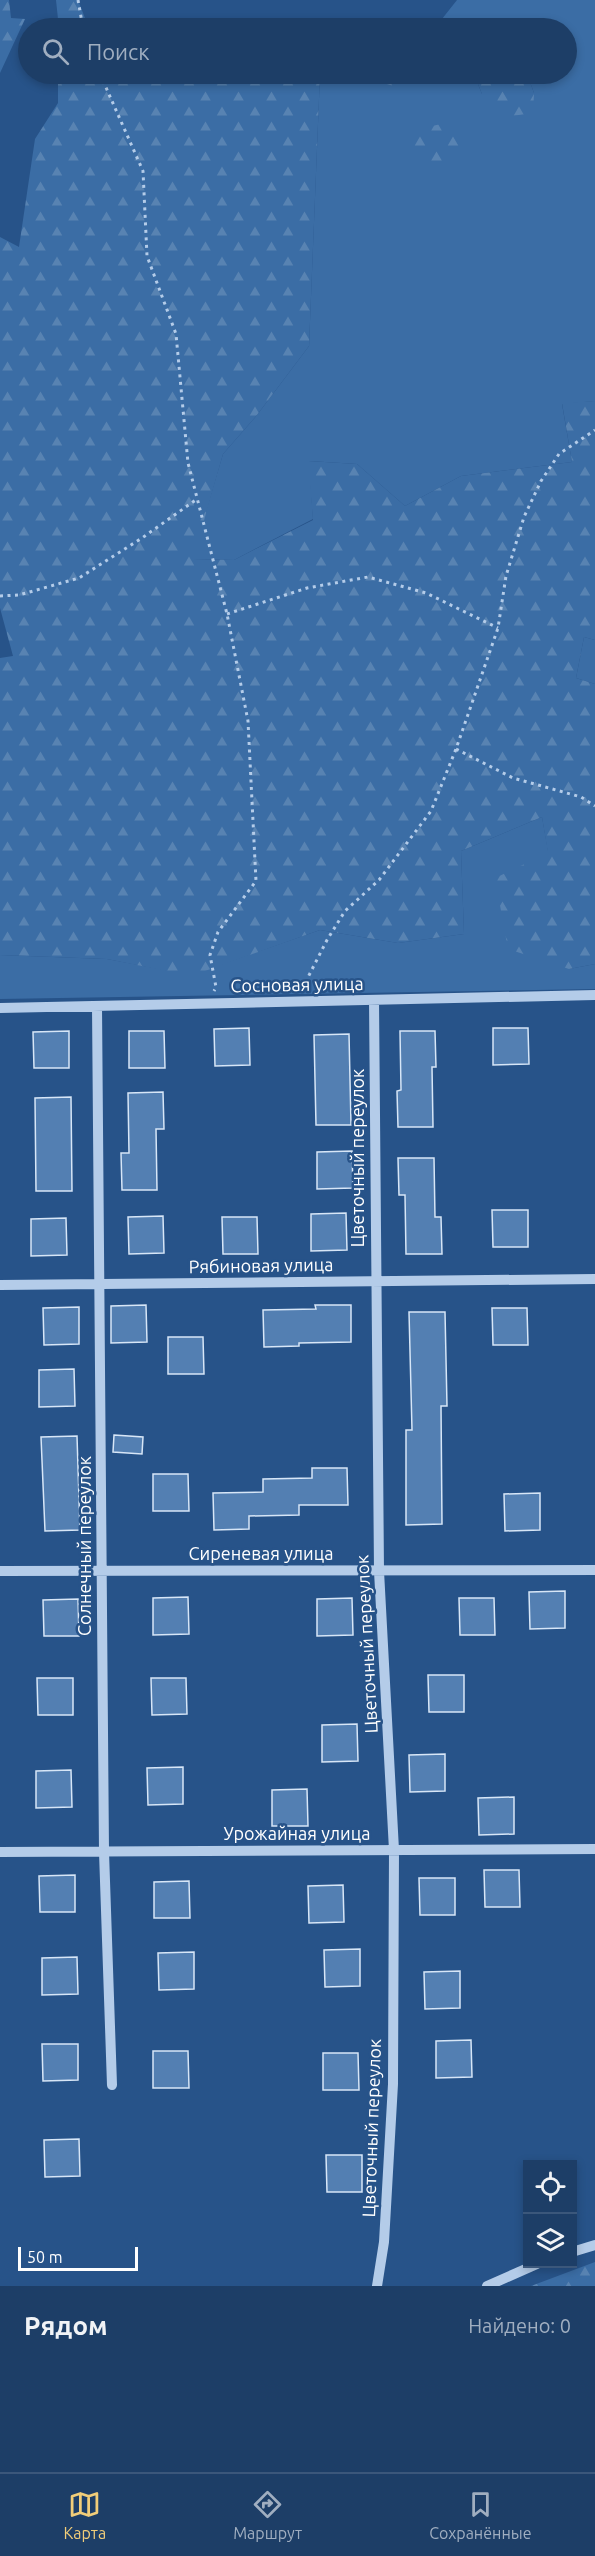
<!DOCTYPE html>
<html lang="ru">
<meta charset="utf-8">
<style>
body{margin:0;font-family:Ubuntu,sans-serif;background:#2a4970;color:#f1f3f6}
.controls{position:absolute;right:18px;bottom:18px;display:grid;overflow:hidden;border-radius:0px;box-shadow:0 3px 9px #0003}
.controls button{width:54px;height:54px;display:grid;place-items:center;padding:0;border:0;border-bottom:2px solid #3b577b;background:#1d3e67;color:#f1f3f6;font:30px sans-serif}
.scale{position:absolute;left:18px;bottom:15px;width:120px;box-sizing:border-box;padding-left:6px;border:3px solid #fff;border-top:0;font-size:16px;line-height:21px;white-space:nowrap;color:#fff;-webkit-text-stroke:4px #275389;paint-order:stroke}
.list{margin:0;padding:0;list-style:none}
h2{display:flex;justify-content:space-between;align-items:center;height:78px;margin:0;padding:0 24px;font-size:26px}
h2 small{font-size:20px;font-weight:400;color:#a0aec0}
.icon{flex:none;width:33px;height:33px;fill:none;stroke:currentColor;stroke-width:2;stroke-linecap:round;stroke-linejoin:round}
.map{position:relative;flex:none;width:595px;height:2286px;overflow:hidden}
.search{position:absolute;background:#1d3e67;box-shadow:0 3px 9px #0003;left:18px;right:18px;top:18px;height:66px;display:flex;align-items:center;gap:15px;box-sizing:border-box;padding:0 21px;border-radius:33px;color:#a0aec0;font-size:22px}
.sheet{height:186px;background:#1d3e67}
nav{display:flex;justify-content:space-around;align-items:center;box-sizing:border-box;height:84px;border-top:2px solid #3b577b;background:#1d3e67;font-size:16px;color:#a0aec0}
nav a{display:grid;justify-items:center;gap:3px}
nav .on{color:#f1cd79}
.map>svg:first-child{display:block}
.green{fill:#3b6da5}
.forest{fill:url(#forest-firs)}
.building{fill:#537fb2;stroke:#d7e6f7;stroke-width:1.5}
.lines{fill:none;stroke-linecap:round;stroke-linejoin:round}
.path{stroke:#b4cce9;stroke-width:3;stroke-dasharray:3 4.5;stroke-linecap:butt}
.minor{stroke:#b4cce9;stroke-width:10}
.labels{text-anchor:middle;stroke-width:5;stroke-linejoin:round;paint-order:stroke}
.street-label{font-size:18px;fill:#fff;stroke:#275389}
</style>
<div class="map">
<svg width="595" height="2286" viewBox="0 0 595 2286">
<defs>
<pattern id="forest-firs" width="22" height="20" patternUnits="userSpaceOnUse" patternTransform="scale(1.5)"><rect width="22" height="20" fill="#3b6da5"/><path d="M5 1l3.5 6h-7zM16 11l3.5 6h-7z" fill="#5883b2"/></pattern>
</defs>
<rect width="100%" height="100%" fill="#275389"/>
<path class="green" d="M457 0H595V401L562 404 572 462 461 476 405 506 357 464 309 461 313 519 234 560 192 559 223 454 257 415 309 346 320 74H376L387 84 426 74H474L482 94 534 93 527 74H566V28H335L438 24Z
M208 74H269L263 82 210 78Z
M584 637 595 640V684L576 678Z
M542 817 569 969 595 964V989L0 999V955L107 959 191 975 320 930 398 943 464 934 461 851Z"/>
<path class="forest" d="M0 0H9L11 18 25 19 0 73Z
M56 0H78L88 26 116 28H59Z
M58 74H208L210 78 263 82 269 74H320L309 346 257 415 223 454 193 559 234 560 313 520 308 461 357 464 405 506 461 476 572 462 562 403 595 401V640L584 637 576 678 595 684V964L569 969 508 949 495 878 548 853 542 817 461 851 464 934 398 943 320 930 191 976 107 959 0 955V658L13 656 0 608V237L19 247 35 139 58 103Z
M376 74H426L407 91 387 84Z
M474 74H527L534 93 533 113 504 117 482 94Z
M446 123 462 151 447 165 423 161 411 147 418 129Z
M595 2262V2286H531Z"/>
<path class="building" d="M249 1028 250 1065 215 1066 214 1029Z
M493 1028H528L529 1064 493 1065Z
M69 1031V1068H34L33 1032Z
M129 1031H164L165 1068H129Z
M400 1031H435L436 1067H432L433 1127H398L397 1091 401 1090Z
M349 1034 351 1125H316L314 1035Z
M163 1092 164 1129H156L157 1190H122L121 1153H129L128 1093Z
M71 1097 72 1191H36L35 1098Z
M352 1151 353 1188 317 1189V1152Z
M398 1158H434L435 1217H441L442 1254H406L405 1195H399Z
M492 1210H528V1247H493Z
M346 1213 347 1250 311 1251V1214Z
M163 1216 164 1253 129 1254 128 1217Z
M222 1217H257L258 1254H223Z
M66 1218 67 1255 31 1256V1219Z
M146 1305 147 1342 111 1343V1306Z
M315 1305H351V1342L299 1343V1346L264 1347 263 1310 316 1309Z
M79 1307V1344L44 1345 43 1308Z
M492 1308H527L528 1345H493Z
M409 1312H445L447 1406H441L442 1524 406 1525V1430H412Z
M168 1337H203L204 1374H168Z
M74 1369 75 1406 39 1407V1370Z
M114 1435 143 1437 142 1454 113 1452Z
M77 1436 80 1530 45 1531 41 1437Z
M312 1468H347L348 1505H299V1515L249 1516V1529L214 1530 213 1493 263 1492V1479L312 1478Z
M153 1474H188L189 1511H153Z
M540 1493V1530L505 1531 504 1494Z
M565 1591V1628L530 1629 529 1592Z
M188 1597 189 1634 153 1635V1598Z
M352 1598 353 1635 317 1636V1599Z
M459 1598H494L495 1635H460Z
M78 1599 79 1636H44L43 1600Z
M428 1675H464V1712H429Z
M37 1678H73V1715H38Z
M151 1678H186L187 1714 152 1715Z
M357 1724 358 1761 322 1762V1725Z
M445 1754V1791L410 1792 409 1755Z
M183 1767V1804L148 1805 147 1768Z
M71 1770 72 1807 36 1808V1771Z
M307 1789 308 1826H272V1790Z
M514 1797V1834L479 1835 478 1798Z
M484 1870H519L520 1907H485Z
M75 1875V1912H40L39 1876Z
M419 1878H455V1915H420Z
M189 1881 190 1918H154V1882Z
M343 1885 344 1922 309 1923 308 1886Z
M360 1949V1986L325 1987 324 1950Z
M194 1952V1989L159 1990 158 1953Z
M77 1957 78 1994 42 1995V1958Z
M460 1971V2008L425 2009 424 1972Z
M471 2040 472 2077 436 2078V2041Z
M42 2044H78V2080L43 2081Z
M153 2051H188L189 2088H153Z
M323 2053H358L359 2090H323Z
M79 2139 80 2176 45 2177 44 2140Z
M326 2155H362V2192H327Z"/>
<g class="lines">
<path class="path" d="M78 0 83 28
M100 74 143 171 147 256 176 334 188 463 227 614 248 721 256 881 218 932 210 955 216 987 214 991
M0 596 19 595 79 578 142 538 197 499
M227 614 307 588 368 577 426 593 498 628
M456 749 513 778 581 797 595 806
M302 989 327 940 345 911 379 880 431 811 456 749 498 628 506 576 524 517 541 481 559 454 595 430"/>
<path class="minor" d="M374 1000 379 1571 394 1850 393 2084 384 2242 377 2286
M97 1006 104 1852 112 2085
M0 1008 595 995
M0 1285 595 1279
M0 1571 595 1570
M0 1852 595 1849
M572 2252 595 2245
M487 2286 537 2264"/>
</g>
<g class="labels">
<g class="street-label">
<text transform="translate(297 985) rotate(-1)" y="6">Сосновая улица</text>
<text transform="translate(358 1158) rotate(-90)" y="6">Цветочный переулок</text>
<text transform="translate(261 1266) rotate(-1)" y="6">Рябиновая улица</text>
<text transform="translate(85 1546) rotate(-90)" y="6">Солнечный переулок</text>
<text x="261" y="1560">Сиреневая улица</text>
<text transform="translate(367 1644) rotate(-93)" y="6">Цветочный переулок</text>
<text x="297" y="1840">Урожайная улица</text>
<text transform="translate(372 2128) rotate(-88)" y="6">Цветочный переулок</text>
</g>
</g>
</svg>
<div class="controls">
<button><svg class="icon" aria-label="locate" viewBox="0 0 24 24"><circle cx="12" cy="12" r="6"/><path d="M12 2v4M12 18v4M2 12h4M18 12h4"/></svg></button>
<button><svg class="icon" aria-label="layers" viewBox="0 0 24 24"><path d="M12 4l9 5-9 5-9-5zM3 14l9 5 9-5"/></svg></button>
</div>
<div class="scale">50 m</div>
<div class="search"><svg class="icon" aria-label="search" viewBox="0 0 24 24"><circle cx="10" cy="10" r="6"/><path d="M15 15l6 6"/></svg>Поиск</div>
</div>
<section class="sheet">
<h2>Рядом<small>Найдено: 0</small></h2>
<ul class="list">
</ul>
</section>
<nav>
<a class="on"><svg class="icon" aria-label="map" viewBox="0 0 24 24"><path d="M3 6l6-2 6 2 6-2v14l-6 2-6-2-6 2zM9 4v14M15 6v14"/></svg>Карта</a>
<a><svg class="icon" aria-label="directions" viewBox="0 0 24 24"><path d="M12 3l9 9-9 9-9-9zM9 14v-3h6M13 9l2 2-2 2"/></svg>Маршрут</a>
<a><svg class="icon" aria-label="saved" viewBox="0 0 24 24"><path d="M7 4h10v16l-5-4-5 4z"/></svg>Сохранённые</a>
</nav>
